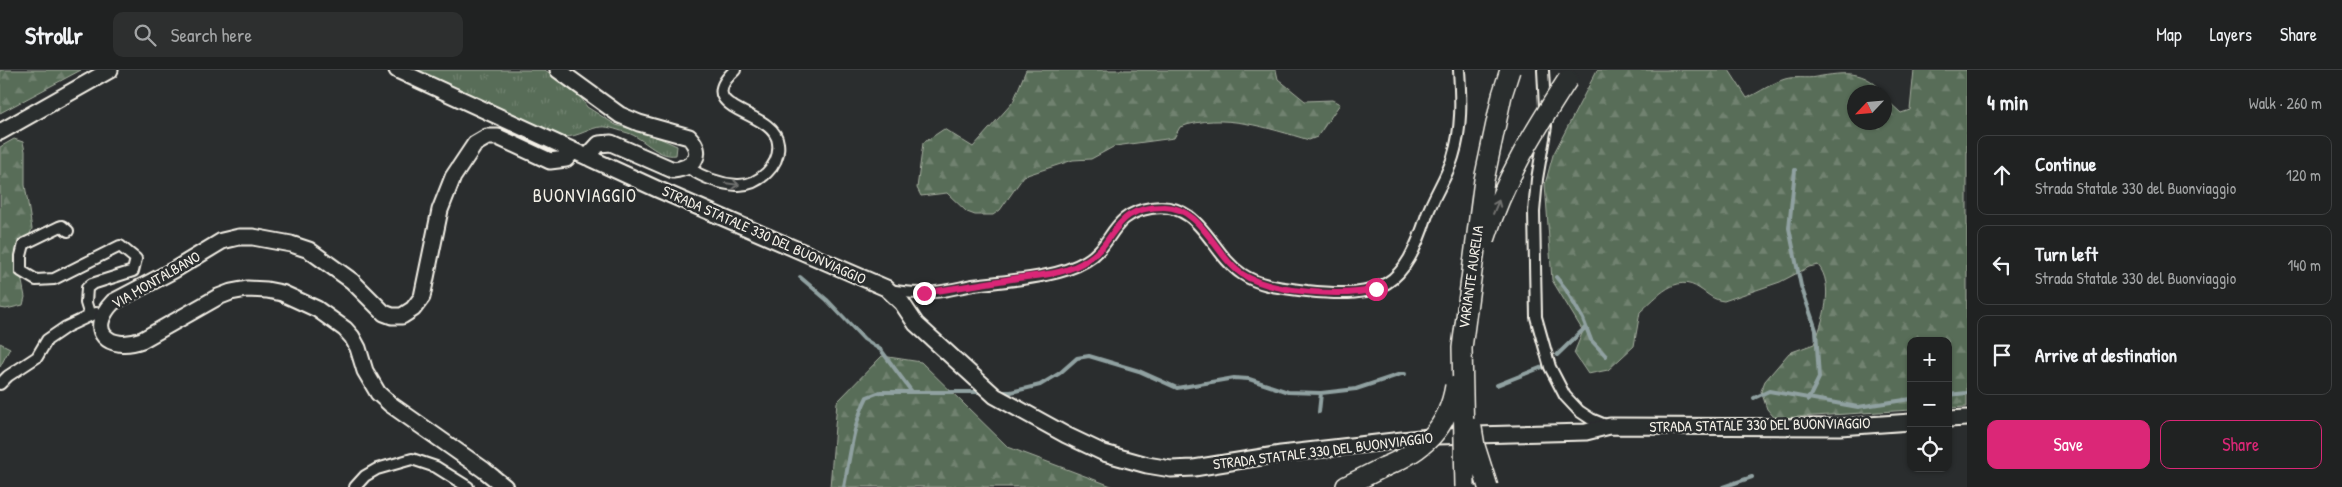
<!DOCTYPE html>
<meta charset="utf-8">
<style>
body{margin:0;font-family:"Patrick Hand",sans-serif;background:#2d2f2f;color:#f1f3f6}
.controls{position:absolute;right:15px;bottom:15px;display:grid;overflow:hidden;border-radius:10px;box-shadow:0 1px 4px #0004}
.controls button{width:45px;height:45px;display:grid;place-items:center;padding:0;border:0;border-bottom:1px solid #3d3f40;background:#202222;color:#f1f3f6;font:25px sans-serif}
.compass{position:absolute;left:1847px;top:15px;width:45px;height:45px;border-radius:50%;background:#202222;box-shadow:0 1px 4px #0004;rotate:244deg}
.stop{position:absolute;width:15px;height:15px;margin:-11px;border:4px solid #db2777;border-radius:50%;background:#fff}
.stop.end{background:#db2777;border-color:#fff;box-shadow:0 1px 5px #0008}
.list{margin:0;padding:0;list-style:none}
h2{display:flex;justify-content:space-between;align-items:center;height:65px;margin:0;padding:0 20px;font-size:21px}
h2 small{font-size:16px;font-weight:400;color:#a2a4a5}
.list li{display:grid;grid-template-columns:32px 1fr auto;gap:15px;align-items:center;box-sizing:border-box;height:80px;margin:0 10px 10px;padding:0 10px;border:1px solid #3d3f40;border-radius:10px}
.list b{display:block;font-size:19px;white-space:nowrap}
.list p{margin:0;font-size:16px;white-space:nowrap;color:#a2a4a5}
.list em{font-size:16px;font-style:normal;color:#a2a4a5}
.actions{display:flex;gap:10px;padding:15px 20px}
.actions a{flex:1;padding:11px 0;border:1px solid #db2777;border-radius:10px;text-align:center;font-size:18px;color:#db2777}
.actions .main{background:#db2777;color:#fff}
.icon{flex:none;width:28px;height:28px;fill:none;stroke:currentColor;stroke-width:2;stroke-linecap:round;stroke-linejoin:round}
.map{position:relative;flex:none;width:1967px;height:417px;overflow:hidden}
header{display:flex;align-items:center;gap:30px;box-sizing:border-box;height:70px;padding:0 25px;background:#202222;border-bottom:1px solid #3d3f40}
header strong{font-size:24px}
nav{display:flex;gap:28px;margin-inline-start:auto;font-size:18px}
.search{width:350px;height:45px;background:#2d2f2f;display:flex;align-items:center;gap:12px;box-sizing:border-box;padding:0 18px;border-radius:10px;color:#a2a4a5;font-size:19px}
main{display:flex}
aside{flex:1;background:#202222}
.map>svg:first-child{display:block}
.grass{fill:url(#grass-tufts);stroke:#a6afa0}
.forest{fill:url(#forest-firs);stroke:#a6afa0}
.pitch{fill:#586d58;stroke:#a6afa0}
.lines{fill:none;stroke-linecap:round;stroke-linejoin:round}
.stream{stroke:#90a1a1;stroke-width:4}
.street-casing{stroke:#f4f1e8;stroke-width:14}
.secondary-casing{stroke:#f4f1e8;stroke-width:19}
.highway-casing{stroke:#f4f1e8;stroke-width:22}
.street{stroke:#2a2d2e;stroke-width:10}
.secondary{stroke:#2a2d2e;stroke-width:15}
.highway{stroke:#2a2d2e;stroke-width:19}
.highway-bridge-casing{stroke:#f4f1e8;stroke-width:22;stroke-linecap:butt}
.highway-bridge{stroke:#2a2d2e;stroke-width:19}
.oneway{stroke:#71726f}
.route{stroke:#db2777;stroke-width:6}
.labels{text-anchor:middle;stroke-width:5;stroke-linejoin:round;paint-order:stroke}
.street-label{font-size:15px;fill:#f4f1e8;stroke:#2a2d2e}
.quarter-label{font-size:18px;letter-spacing:1px;fill:#f4f1e8;stroke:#2a2d2e}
</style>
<header>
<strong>Strollr</strong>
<div class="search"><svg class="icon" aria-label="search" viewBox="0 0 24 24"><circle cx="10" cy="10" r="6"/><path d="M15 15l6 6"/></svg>Search here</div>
<nav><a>Map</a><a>Layers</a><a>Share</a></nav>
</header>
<main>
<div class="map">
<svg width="1967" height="417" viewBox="0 0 1967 417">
<defs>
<pattern id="grass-tufts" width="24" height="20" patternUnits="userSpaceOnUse" patternTransform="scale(1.25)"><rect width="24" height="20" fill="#586d58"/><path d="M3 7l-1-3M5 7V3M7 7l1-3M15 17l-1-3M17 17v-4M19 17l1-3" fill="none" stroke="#718270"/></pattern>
<pattern id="forest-firs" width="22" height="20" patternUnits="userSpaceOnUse" patternTransform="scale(1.25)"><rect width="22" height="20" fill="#586d58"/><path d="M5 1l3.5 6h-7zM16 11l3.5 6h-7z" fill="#718270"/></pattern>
</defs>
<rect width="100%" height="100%" fill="#2a2d2e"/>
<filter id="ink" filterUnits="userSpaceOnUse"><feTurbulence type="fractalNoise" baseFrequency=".02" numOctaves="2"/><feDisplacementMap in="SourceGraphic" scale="10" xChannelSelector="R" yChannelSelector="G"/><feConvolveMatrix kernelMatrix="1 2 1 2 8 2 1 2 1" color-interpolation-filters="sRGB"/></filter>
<g filter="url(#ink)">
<path class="grass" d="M414 0H545L578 23 587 37 616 55 650 64 677 76 676 85C657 88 644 68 628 63 620 61 609 56 601 57 591 57 579 67 564 67Z"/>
<path class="forest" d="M0 0H81L0 43Z
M1026 0H1276L1278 9 1305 31 1332 30 1340 34 1317 67 1309 70C1268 58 1223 42 1180 57L1174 68 1115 76 1091 89 1073 90 1024 106 1000 140 993 145H975L967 142 947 123 921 126 917 118 923 73 944 59 973 77 1013 32Z
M1597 0H1729L1747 28C1760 22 1772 13 1785 9 1795 6 1807 9 1816 7 1846 2 1864 0 1883 22H1854V52H1884L1885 24 1889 32 1901 43 1910 40 1914 0H1967V337L1948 338V271H1911V340L1781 348 1773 346 1767 339 1761 321 1765 311 1789 283 1814 274C1823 252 1835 215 1818 195L1809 197 1780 212 1724 231C1713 230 1708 224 1700 219 1676 202 1657 227 1640 242L1634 276 1608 300 1588 304 1574 283 1583 261 1552 210 1545 114 1553 85Z
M14 69 23 72 25 81V115L32 159 18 191 25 227 23 235 6 239 0 238V77Z
M882 286 921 292 1008 377 1114 417H830L837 332Z"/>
<path class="pitch" d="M0 273 10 278 0 297Z"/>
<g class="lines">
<path class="stream" d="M1795 100 1789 158 1801 216 1816 260 1819 308 1808 330
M800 207 827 230 864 269 881 280 912 322
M1556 207 1565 218 1583 249 1591 270 1606 286
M1557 285 1585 258
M1497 315 1545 296
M1000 322H1011L1040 315 1060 303 1077 288 1089 286 1139 301 1177 318 1234 308 1249 309 1288 322 1321 323 1356 319 1401 304H1405
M1948 325 1967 323
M1754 328 1769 321 1858 337 1911 329
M1319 342 1321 323
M844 417C850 387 853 354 867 327L880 322H983
M1723 417 1752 407"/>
<defs>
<path id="street" d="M1543 0 1546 56 1537 109 1534 142 1536 247 1550 297 1565 326 1579 341 1591 349 1608 356
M687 97C702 107 719 114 737 115 759 116 781 95 778 73 775 39 689 42 735 0
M68 161 62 156 59 157 24 174 21 186V201L36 210 54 209 120 176 136 189 133 201 92 214 87 218 86 233 90 246
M887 219C898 222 911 223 922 223 939 223 957 218 973 215 1007 210 1056 209 1086 191 1114 175 1110 144 1151 138 1201 130 1209 182 1242 204 1261 217 1285 218 1307 221 1383 229 1404 217 1427 145 1434 125 1447 107 1453 87 1462 58 1461 30 1459 0
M0 314 8 306 37 287 47 270 66 257 96 243
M355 417 365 406 377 399 412 389 436 397 468 417"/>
<path id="secondary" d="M397 0 657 119 886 218 902 233 916 254 995 326 1066 365 1104 383 1147 395 1171 399 1194 398 1281 384 1437 366 1586 362 1610 356 1840 357 1911 352
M558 0 620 45 639 53 689 67C705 84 694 98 673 100L611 73 599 74 587 87
M0 62 110 0
M1948 349 1967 348
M505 417 484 400 390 334 378 323 365 301 358 278 352 267 345 259 317 239 282 223 267 220 247 219 231 222 218 227 142 270C109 282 85 261 113 232L174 200 222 171 239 167H253L291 174 309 180 352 211 384 243 392 246H402L413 239 422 227 440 140 453 107 475 74 487 67H498L550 91 566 89 573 81"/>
<path id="highway" d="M1346 416 1384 397"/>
</defs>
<use href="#street" class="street-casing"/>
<use href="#secondary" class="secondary-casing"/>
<use href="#highway" class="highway-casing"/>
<use href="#street" class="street"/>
<use href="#secondary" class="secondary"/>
<use href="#highway" class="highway"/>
<defs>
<path id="highway-bridge" d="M1485 170C1503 111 1535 60 1568 9
M1472 358 1475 376 1488 417
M1384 397C1423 381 1448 359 1455 316
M1465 417 1462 278 1484 110 1502 25 1510 0"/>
</defs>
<use href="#highway-bridge" class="highway-bridge-casing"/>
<use href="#highway-bridge" class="highway-bridge"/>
</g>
<defs><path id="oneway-shaft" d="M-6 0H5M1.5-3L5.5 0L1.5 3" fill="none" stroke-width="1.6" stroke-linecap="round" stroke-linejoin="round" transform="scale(1.25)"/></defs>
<g class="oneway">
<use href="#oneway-shaft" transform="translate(732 114) rotate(8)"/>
<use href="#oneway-shaft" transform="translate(1496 137) rotate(-67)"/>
</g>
</g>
<g class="lines" filter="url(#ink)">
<path class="route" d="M924 223C955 218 986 213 1018 208 1041 205 1067 204 1087 190 1119 170 1111 137 1164 137 1202 137 1215 186 1242 204 1271 223 1343 227 1376 219"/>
</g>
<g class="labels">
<g class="street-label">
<text transform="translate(764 165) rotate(24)" y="5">STRADA STATALE 330 DEL BUONVIAGGIO</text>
<text transform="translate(1471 207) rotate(-82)" y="5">VARIANTE AURELIA</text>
<text transform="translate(156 210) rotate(-30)" y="5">VIA MONTALBANO</text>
<text transform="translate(1760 355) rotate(-1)" y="5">STRADA STATALE 330 DEL BUONVIAGGIO</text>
<text transform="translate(1323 381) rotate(-7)" y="5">STRADA STATALE 330 DEL BUONVIAGGIO</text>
</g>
<g class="quarter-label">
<text x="585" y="132">BUONVIAGGIO</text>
</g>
</g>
</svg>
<div class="controls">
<button>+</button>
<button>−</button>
<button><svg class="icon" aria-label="locate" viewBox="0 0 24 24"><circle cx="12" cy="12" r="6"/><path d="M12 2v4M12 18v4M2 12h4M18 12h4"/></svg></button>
</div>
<svg class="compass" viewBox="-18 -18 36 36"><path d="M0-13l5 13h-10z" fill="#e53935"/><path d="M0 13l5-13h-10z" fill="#a2a4a5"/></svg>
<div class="stop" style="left:1376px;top:219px"></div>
<div class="stop end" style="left:924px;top:223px"></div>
</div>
<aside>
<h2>4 min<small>Walk · 260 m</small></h2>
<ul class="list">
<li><svg class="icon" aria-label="ahead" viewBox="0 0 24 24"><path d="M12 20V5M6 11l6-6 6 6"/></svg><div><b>Continue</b><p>Strada Statale 330 del Buonviaggio</p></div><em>120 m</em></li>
<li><svg class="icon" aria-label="left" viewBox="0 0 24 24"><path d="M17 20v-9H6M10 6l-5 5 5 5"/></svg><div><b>Turn left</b><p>Strada Statale 330 del Buonviaggio</p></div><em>140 m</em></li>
<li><svg class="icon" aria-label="arrive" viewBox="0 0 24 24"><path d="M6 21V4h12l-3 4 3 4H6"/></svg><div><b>Arrive at destination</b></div></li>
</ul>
<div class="actions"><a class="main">Save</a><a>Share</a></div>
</aside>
</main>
